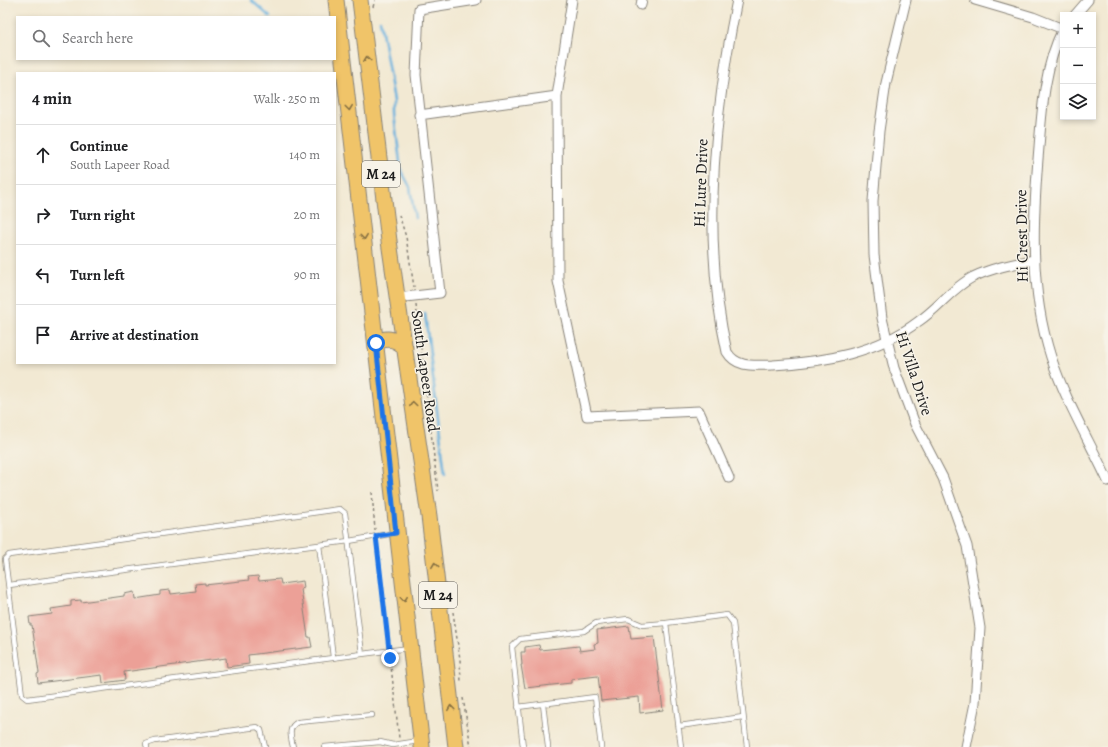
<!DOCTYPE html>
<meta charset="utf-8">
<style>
body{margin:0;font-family:Alegreya,serif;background:#f6f6f6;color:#202124}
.controls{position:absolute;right:12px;top:12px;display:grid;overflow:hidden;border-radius:0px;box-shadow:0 2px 6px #0003}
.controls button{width:36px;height:36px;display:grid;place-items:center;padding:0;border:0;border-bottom:1px solid #e0e0e0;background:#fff;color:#202124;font:20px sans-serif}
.stop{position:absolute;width:12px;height:12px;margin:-9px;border:3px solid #1a73e8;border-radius:50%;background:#fff}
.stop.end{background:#1a73e8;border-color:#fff;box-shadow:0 1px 4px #0008}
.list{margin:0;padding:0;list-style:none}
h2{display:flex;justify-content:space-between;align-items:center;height:52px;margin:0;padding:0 16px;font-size:17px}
h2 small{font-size:13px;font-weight:400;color:#757577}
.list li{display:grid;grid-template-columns:26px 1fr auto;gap:12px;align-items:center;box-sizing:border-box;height:60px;padding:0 16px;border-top:1px solid #e0e0e0}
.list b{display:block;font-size:15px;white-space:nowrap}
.list p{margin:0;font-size:13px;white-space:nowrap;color:#757577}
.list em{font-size:13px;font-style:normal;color:#757577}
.icon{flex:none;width:22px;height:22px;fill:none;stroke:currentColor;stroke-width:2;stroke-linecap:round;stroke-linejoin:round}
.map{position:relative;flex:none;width:1108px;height:747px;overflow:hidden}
.search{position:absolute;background:#fff;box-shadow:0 2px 6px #0003;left:16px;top:16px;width:320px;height:44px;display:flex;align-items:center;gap:10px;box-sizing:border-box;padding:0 14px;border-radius:0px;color:#757577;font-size:15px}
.panel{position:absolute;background:#fff;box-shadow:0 2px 6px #0003;left:16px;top:72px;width:320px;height:292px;border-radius:0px}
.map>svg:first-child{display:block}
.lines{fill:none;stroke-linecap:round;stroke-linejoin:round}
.stream{stroke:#65b0de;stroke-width:2.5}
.building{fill:#eca097}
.lane-casing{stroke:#878278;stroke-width:6}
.street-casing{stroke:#878278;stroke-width:11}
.primary-casing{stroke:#878278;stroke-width:17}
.path{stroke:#878278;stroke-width:1.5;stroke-dasharray:3 3;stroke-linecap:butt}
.lane{stroke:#fff;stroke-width:4.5}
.street{stroke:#fff;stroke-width:9}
.primary{stroke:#f0c469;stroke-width:15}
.oneway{stroke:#867042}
.route{stroke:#1a73e8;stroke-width:5}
.labels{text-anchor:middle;stroke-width:3;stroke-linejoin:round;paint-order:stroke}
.shield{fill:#f7f3e8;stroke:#5e5c59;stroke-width:1}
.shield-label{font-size:15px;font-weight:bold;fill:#1c1c1c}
.street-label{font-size:16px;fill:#1c1c1c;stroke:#f7f3e8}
</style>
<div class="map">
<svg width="1108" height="747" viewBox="0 0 1108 747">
<rect width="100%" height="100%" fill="#f7f3e8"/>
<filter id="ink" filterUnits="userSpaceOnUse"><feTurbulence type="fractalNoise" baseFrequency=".025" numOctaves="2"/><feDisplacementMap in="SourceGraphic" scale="8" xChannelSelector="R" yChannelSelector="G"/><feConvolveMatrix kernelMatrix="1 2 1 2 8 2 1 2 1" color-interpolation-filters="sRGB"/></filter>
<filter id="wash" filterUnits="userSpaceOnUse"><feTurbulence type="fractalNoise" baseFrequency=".012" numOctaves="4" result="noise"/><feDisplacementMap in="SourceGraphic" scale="16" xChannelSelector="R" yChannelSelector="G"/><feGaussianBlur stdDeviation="0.9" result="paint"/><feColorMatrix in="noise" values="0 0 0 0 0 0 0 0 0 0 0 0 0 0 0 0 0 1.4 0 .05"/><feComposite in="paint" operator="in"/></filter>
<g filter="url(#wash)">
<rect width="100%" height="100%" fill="#f2e9d3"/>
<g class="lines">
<path class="stream" d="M251 0 270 17
M380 20 394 101V114L401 170 410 187 415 218
M425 314 445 474"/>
</g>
<g id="blocks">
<path class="building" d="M258 576 259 581 280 579 281 584 303 581 304 588 301 589 308 637H310L312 647 248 655 249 664 227 667 226 658 124 672 125 680 103 683 102 675 38 683 37 674 39 673 32 625H30L29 617 52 614 51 609 71 606V601L81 600V602L124 596V594L134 592 135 599 160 595V591L170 590 171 594 196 591 195 584 205 583V585L249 580 248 577Z
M629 626 631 639 654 637 663 710 640 713 639 697 601 701 598 676 571 679V683L525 688 521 665H522L521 652H525V647L539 645 540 650 579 646 580 651 595 649 594 644 598 643 597 630Z"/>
</g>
</g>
<g filter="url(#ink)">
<use href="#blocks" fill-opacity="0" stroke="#878278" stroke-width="1"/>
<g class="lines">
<defs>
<path id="lane" d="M319 545 333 657
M9 585 349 541 395 533
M666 623 727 615 733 623 747 747
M362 654 27 699 22 695 5 559 9 555 340 509 345 513 362 654 409 648
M543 704 548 747
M518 707 595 697 601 747
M679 726 743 717
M147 747 146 744 155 741 257 727 261 730 265 747
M293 747C291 737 287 727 298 722L372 715
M324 747 380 742 393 745 419 741
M523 747 512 647 520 639 584 631 596 623 628 619 642 625 666 623 681 747"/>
<path id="street" d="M572 0 557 96 558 281 587 416 699 411 729 478
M737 0C714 113 701 239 727 352 737 369 756 365 773 365 824 362 877 353 919 321 938 308 952 288 973 277 992 268 1012 264 1034 260
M906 0 886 83 879 131 873 201 874 255 882 318 894 368 915 424 943 478 967 546 980 628 975 703 966 747
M975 0 1033 17 1063 29
M641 5 642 0
M1075 15 1088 0
M1063 29C1045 64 1042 108 1039 147 1033 217 1029 289 1051 357 1065 400 1089 440 1108 481
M419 115 557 96
M397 298 440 293 416 75 419 9 476 0"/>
<path id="primary" d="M336 0 422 747
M360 0 389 241 429 516 456 747
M376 343C387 336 397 339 405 348"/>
</defs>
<use href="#lane" class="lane-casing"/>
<use href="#street" class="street-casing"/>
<use href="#primary" class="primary-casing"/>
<path class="path" d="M373 7 375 0
M399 215 406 237 414 287
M416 305 438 491
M372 492 375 530
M377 544 388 643
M453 612 460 659 461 682
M390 657 399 738
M463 698 471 747"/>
<use href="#lane" class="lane"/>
<use href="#street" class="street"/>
<use href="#primary" class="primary"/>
</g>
<defs><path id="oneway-chevron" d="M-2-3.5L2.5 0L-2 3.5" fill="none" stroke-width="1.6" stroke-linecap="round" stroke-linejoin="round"/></defs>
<g class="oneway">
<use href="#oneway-chevron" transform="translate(367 59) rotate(-97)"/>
<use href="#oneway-chevron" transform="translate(349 108) rotate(83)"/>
<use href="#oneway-chevron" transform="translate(364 237) rotate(83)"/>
<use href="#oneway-chevron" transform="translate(413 404) rotate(-98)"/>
<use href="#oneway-chevron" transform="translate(435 565) rotate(-97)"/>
<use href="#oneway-chevron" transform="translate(404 599) rotate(83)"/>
<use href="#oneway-chevron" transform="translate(451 708) rotate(-97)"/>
</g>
</g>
<g class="lines" filter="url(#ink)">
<path class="route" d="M376 343 396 533 376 536 390 658"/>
</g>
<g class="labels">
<g class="shield">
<rect x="362" y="161" width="38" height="26" rx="3"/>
<rect x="419" y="582" width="38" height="26" rx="3"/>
</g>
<g class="shield-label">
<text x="381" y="179">M 24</text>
<text x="438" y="600">M 24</text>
</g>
<g class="street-label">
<text transform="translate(700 183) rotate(-88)" y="6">Hi Lure Drive</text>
<text transform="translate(1021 236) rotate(-91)" y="6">Hi Crest Drive</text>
<text transform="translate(426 371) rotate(82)" y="6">South Lapeer Road</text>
<text transform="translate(915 373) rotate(72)" y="6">Hi Villa Drive</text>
</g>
</g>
</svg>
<div class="controls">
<button>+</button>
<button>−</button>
<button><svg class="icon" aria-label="layers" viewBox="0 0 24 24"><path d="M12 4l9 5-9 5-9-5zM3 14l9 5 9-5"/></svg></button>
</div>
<div class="stop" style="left:376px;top:343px"></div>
<div class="stop end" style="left:390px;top:658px"></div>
<div class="search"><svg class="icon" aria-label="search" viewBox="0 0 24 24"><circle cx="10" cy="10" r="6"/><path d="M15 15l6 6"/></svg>Search here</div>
<section class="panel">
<h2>4 min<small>Walk · 250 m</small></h2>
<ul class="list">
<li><svg class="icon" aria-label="ahead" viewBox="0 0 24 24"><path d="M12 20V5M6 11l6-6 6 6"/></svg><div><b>Continue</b><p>South Lapeer Road</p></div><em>140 m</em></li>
<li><svg class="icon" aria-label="right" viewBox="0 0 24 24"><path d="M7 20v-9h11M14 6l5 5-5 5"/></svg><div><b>Turn right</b></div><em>20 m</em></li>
<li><svg class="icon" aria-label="left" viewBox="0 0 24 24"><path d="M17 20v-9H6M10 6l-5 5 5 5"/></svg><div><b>Turn left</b></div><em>90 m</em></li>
<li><svg class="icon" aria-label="arrive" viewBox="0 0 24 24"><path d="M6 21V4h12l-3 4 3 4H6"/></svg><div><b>Arrive at destination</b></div></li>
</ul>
</section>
</div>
